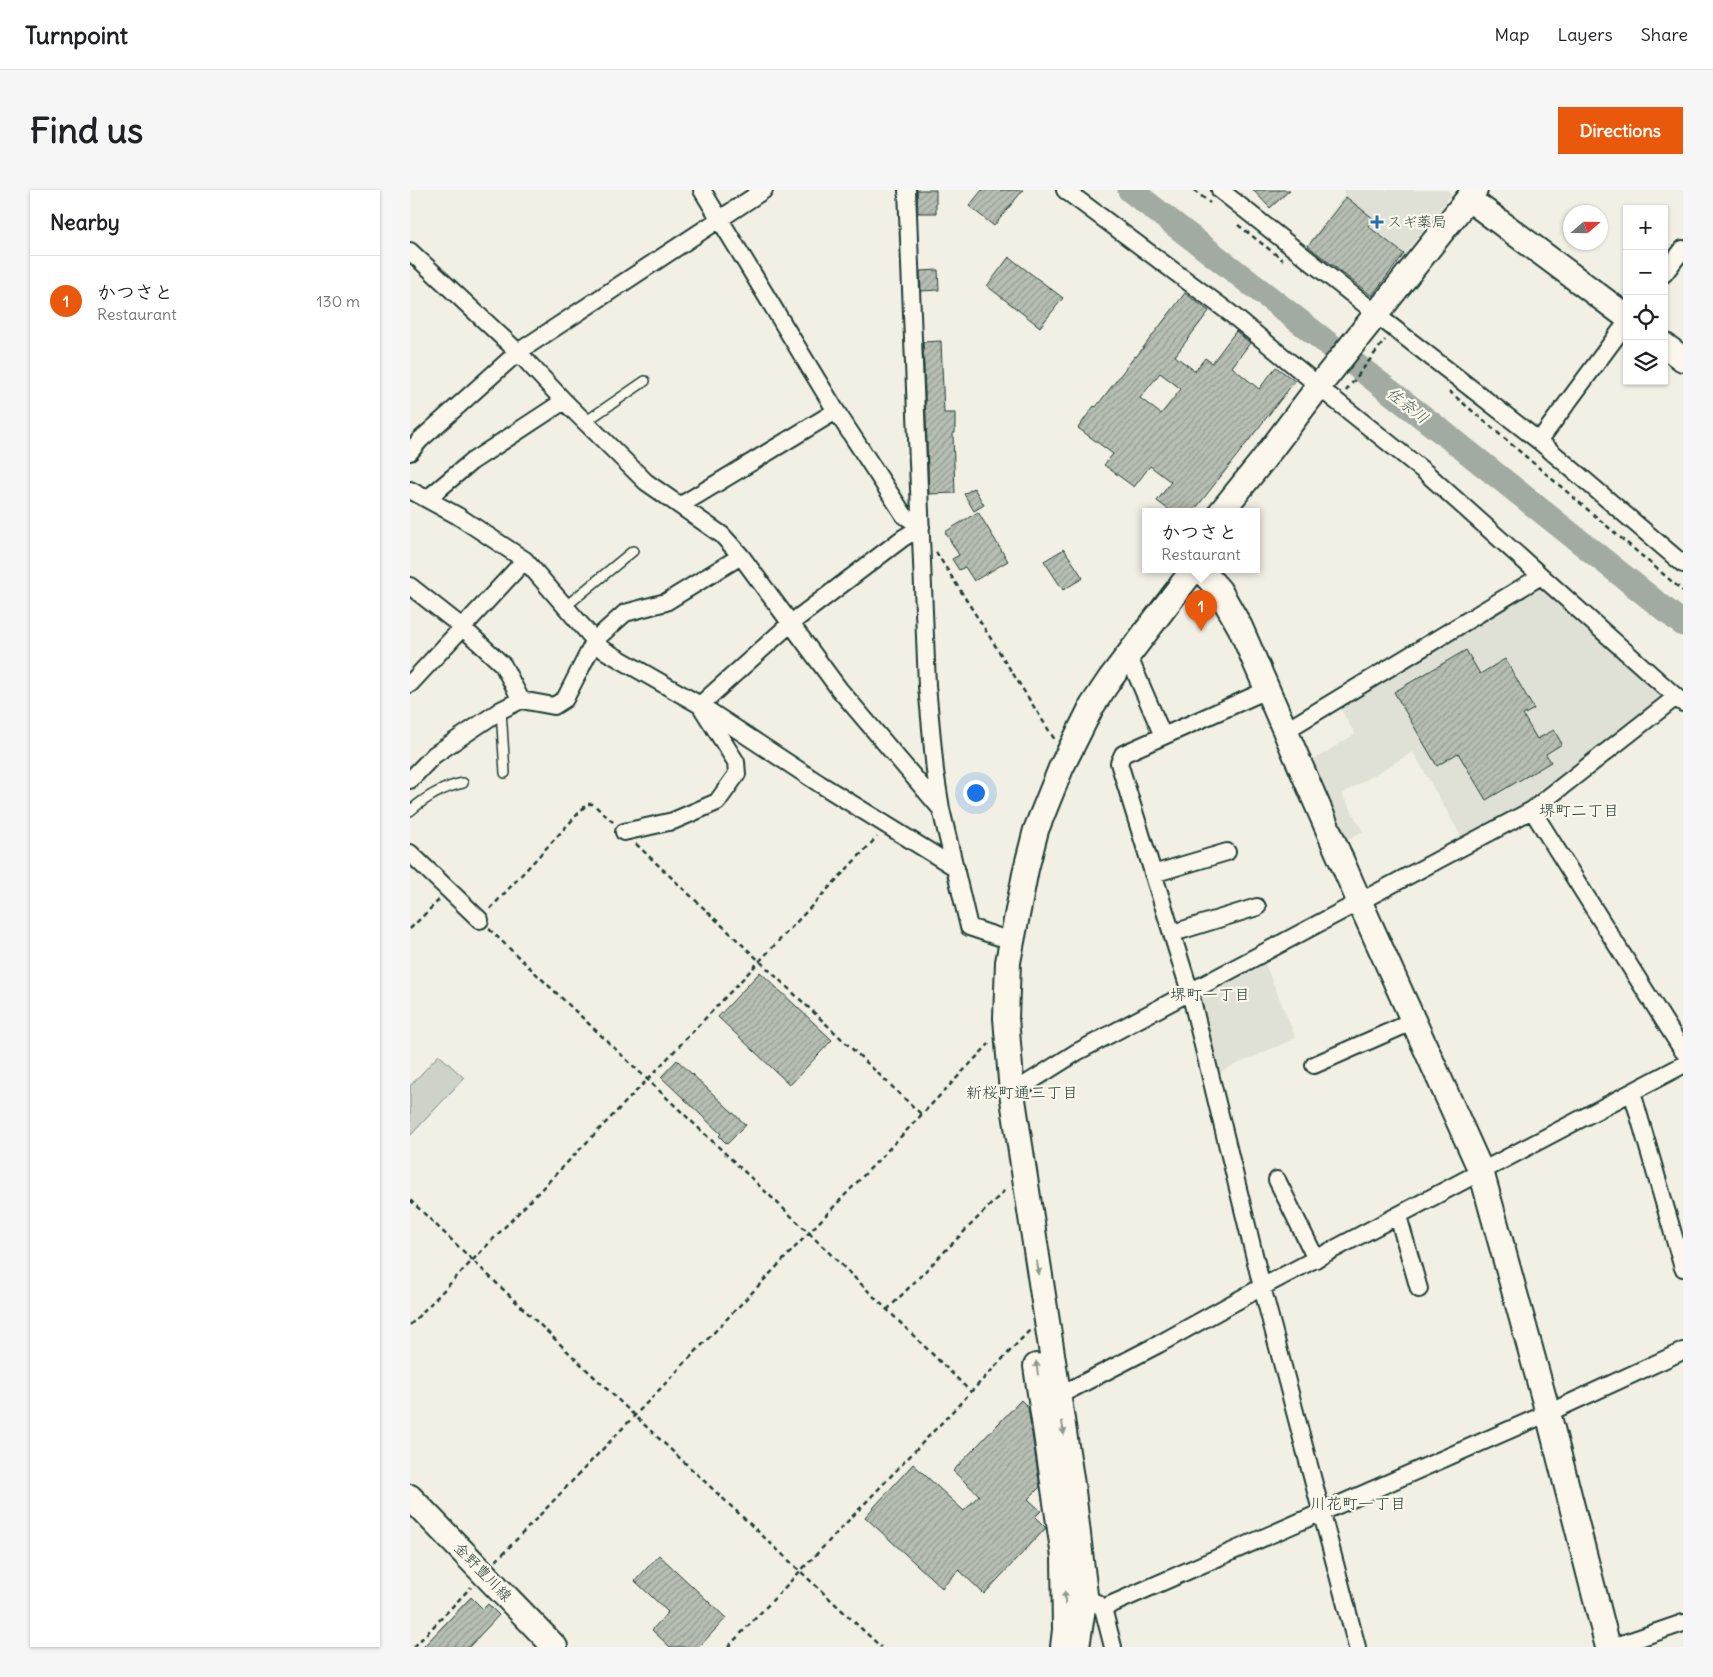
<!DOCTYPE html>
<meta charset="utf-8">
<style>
body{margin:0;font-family:Delius,"Klee One",sans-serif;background:#f6f6f6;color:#202124}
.controls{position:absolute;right:15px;top:15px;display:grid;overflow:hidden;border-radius:0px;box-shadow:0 1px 4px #0004}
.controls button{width:45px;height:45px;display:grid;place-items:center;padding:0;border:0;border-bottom:1px solid #e0e0e0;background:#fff;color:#202124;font:25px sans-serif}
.compass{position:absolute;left:1153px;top:15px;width:45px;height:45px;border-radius:50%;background:#fff;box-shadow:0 1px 4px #0004;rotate:70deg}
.you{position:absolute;left:565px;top:602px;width:18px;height:18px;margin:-12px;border:4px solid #fff;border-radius:50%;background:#1a73e8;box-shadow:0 0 0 8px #1a73e833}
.badge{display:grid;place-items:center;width:32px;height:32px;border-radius:50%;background:#ea580c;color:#fff;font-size:16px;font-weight:700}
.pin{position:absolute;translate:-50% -41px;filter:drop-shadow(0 1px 2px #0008)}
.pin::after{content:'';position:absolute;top:26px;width:18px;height:15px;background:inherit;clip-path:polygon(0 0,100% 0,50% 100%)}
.popup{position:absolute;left:732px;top:318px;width:118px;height:65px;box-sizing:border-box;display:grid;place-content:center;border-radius:0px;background:#fff;filter:drop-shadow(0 1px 4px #0005);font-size:16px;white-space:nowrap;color:#757577}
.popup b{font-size:19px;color:#202124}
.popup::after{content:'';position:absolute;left:50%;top:100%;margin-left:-10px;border:10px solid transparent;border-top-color:#fff}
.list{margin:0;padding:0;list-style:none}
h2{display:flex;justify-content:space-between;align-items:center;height:65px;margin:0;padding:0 20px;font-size:21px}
h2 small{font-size:16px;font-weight:400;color:#757577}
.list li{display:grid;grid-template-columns:32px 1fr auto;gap:15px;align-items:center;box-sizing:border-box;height:90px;padding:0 20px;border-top:1px solid #e0e0e0}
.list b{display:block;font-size:19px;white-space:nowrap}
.list p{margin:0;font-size:16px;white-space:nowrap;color:#757577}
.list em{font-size:16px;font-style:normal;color:#757577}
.icon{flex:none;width:28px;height:28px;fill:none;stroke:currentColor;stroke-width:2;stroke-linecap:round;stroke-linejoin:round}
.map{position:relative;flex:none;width:1273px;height:1457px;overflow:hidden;border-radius:0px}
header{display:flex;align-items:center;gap:30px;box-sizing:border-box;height:70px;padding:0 25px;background:#fff;border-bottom:1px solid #e0e0e0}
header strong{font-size:24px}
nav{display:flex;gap:28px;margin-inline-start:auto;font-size:18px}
.intro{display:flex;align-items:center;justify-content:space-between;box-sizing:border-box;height:120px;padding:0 30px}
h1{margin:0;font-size:35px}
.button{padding:12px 22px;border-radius:0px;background:#ea580c;color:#fff;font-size:18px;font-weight:700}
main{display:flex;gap:30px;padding:0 30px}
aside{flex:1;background:#fff;border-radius:0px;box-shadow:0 1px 4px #0004}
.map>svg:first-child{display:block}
.built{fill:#e0e1d6}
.green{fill:#cfd2c8;stroke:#77887e}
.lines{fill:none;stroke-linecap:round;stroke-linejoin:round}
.river{stroke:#a2aba1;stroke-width:25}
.building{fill:url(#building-hatch);stroke:#1f3d34;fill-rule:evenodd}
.lane-casing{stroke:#1f3d34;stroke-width:12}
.street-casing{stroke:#1f3d34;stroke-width:20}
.secondary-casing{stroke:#1f3d34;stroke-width:28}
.path{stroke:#1f3d34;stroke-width:2.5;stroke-dasharray:5 4;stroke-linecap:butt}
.lane{stroke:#fbf7ec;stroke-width:9}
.street{stroke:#fbf7ec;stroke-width:16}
.secondary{stroke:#fbf7ec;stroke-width:24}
.oneway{fill:#8d9a90}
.poi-dot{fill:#1f6fb2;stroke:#fbf7ec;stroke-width:2}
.labels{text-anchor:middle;stroke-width:4.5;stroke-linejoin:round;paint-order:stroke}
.poi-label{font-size:15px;fill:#1f3d34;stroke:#fbf7ec;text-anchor:start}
.street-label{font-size:15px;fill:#1f3d34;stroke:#fbf7ec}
.water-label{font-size:16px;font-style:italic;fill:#465e55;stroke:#fbf7ec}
.neighbourhood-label{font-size:16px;fill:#1f3d34;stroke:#fbf7ec}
</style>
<header>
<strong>Turnpoint</strong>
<nav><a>Map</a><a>Layers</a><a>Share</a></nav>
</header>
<div class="intro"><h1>Find us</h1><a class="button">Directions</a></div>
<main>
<aside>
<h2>Nearby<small></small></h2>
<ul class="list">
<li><span class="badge">1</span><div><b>かつさと</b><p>Restaurant</p></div><em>130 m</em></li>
</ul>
</aside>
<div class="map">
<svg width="1273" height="1457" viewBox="0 0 1273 1457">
<defs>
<pattern id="building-hatch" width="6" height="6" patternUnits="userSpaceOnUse" patternTransform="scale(1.25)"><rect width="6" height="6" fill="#b7beb3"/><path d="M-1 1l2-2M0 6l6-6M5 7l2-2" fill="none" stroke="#949c92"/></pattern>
</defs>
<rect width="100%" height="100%" fill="#f2f0e5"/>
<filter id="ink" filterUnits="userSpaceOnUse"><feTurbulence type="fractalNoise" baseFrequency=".02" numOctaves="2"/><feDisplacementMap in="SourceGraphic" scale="10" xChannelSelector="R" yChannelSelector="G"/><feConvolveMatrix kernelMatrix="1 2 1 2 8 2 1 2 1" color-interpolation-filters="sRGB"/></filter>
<g filter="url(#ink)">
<path class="built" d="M934 0H1037L1042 4 959 110 894 59 934 6Z
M1129 395 1250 502 1254 511 1111 617 1052 648 1003 562 932 604 953 641 934 653 900 572 945 544 928 515Z
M854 771 886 848 807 883 790 814 792 805Z"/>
<path class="green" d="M29 865 54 888 0 946V896Z"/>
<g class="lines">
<path class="river" d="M720 0 1045 252 1273 434"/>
</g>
<path class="building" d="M507 0H526V23H508Z
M572 0H613L584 36 559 16Z
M843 0H880L860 18Z
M936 7 964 29 958 36 994 64 962 106 898 56Z
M599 67 653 108 630 137 577 96Z
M528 80 529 100 511 101 510 81Z
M775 103 799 121 765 166 785 181 795 168 802 173 826 141 840 153 822 177 849 199 866 177 885 191 783 322H762L747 311 761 292 740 276 724 297 694 275 703 264 668 238 684 216 686 217 725 166 726 167ZM750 183 771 199 751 224 730 208Z
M531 151 534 223H545V243H543L545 303 519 304 513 152Z
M564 298 574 315 564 321 554 304Z
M568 322 598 371 564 391 555 377 549 380 542 369 549 365 535 342Z
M654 359 673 388 653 400 634 371Z
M1056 460 1070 484 1095 469 1124 519 1113 525 1127 549 1144 540 1152 554 1136 564 1141 572 1076 610 1048 563 1027 576 984 502Z
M350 782 422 850 380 895 308 827Z
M267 870 336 935 317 954 309 946 311 944 251 887Z
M611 1210 618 1217 630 1297 618 1309 631 1321 625 1327 636 1338 574 1404 549 1380 532 1398 455 1327 503 1274 554 1321 569 1305 543 1281Z
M249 1365 316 1428 289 1457H260L242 1440 258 1422 225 1391Z
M61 1407 73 1419 78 1414 89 1425 59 1457H13Z"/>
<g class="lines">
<defs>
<path id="lane" d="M175 232 235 191
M156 416 223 361
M91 520 95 583
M0 621C16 607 33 597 53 593"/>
<path id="street" d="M292 0 426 221 494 325 511 337
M497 0 517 496 525 581 531 619 559 737 589 747
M655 0 820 123 909 196
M810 0 967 124
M0 61 108 162 154 211 236 292 312 345 331 366 429 499 531 619
M1254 84 1273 59
M977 133 1129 251 1273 374
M920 206 1015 282 1273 513
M1129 251 1217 132
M0 262 10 250 108 162 354 0
M0 300 48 326 115 370 192 459 290 515 410 594 546 678
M17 309 61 272 154 211
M271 315 426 221
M0 396 52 437 93 475 111 510
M718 465 753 546
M0 494 115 370
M857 500 713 564 709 573 780 802 852 1097 947 1457
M875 541 1131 386
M0 590 24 565 91 520 111 510 144 516 155 509 185 450 215 423 256 412 331 366
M1122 620 1273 861
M214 642 263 631 307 612 327 584 326 572 290 515 381 433 493 348 511 337
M0 663 70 730
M743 684 817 662
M763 743 847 717
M904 875 1004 831
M1222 902 1273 1078
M602 903 667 862 1122 620 1266 507
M867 990 906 1069
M988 1026 1009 1099
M648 1206 749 1154 852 1097 1273 875
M685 1412 693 1418 703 1457
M693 1418 1138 1223 1273 1161
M1203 1457 1273 1433"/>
<path id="secondary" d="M1059 9 1217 127
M1254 155 1273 169
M811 322 853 270 909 196 1065 0
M791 380 809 400 830 437 943 697 1071 981 1138 1223 1198 1457
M626 1176 654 1367 655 1440 653 1457
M0 1307 145 1457
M667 1457 675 1405 663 1301 602 903 596 828 598 772 616 679 626 640 651 578 682 516 700 489 783 380"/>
</defs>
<use href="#lane" class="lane-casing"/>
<use href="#street" class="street-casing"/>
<use href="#secondary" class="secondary-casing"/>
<path class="path" d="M784 0 800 13
M828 35 873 70
M936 201 975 150
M1039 201 1273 401
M526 362 645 550
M226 654 512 925
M80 719 177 614H183L204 633
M0 739 29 710
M79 739 398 1042 561 1202
M0 1010 225 1226 471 1457
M477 1120 597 998
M0 1135 237 890 467 647
M86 1371 579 854
M4 1457 61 1397
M318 1457 620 1140"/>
<use href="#lane" class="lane"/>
<use href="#street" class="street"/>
<use href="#secondary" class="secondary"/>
</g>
<defs><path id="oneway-solid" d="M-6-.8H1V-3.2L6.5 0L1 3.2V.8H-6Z" transform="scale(1.25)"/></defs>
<g class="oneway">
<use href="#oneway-solid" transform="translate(628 1078) rotate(81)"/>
<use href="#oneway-solid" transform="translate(627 1178) rotate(-98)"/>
<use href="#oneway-solid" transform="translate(653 1238) rotate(81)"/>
<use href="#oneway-solid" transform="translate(655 1408) rotate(-91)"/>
</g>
</g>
<path class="poi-dot" d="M964.5 24.5h5v5h5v5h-5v5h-5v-5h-5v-5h5z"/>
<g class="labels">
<g class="poi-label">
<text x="977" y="37">スギ薬局</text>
</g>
<g class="street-label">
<text transform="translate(73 1382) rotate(46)" y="5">金野豊川線</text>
</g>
<g class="water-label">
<text transform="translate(998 215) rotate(38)" y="6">佐奈川</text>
</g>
<g class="neighbourhood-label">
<text x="1169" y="626">堺町二丁目</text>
<text x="800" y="810">堺町一丁目</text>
<text x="612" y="908">新桜町通三丁目</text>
<text x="948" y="1319">川花町一丁目</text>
</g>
</g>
</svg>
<div class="controls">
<button>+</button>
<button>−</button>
<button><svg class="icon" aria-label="locate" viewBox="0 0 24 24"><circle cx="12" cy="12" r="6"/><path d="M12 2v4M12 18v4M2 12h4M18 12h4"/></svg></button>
<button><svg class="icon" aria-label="layers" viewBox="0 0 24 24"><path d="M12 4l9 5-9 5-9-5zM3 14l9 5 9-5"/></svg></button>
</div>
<svg class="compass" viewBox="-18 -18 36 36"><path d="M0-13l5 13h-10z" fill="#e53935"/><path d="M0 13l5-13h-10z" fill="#757577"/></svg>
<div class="you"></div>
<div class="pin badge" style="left:791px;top:441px">1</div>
<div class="popup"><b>かつさと</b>Restaurant</div>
</div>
</main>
